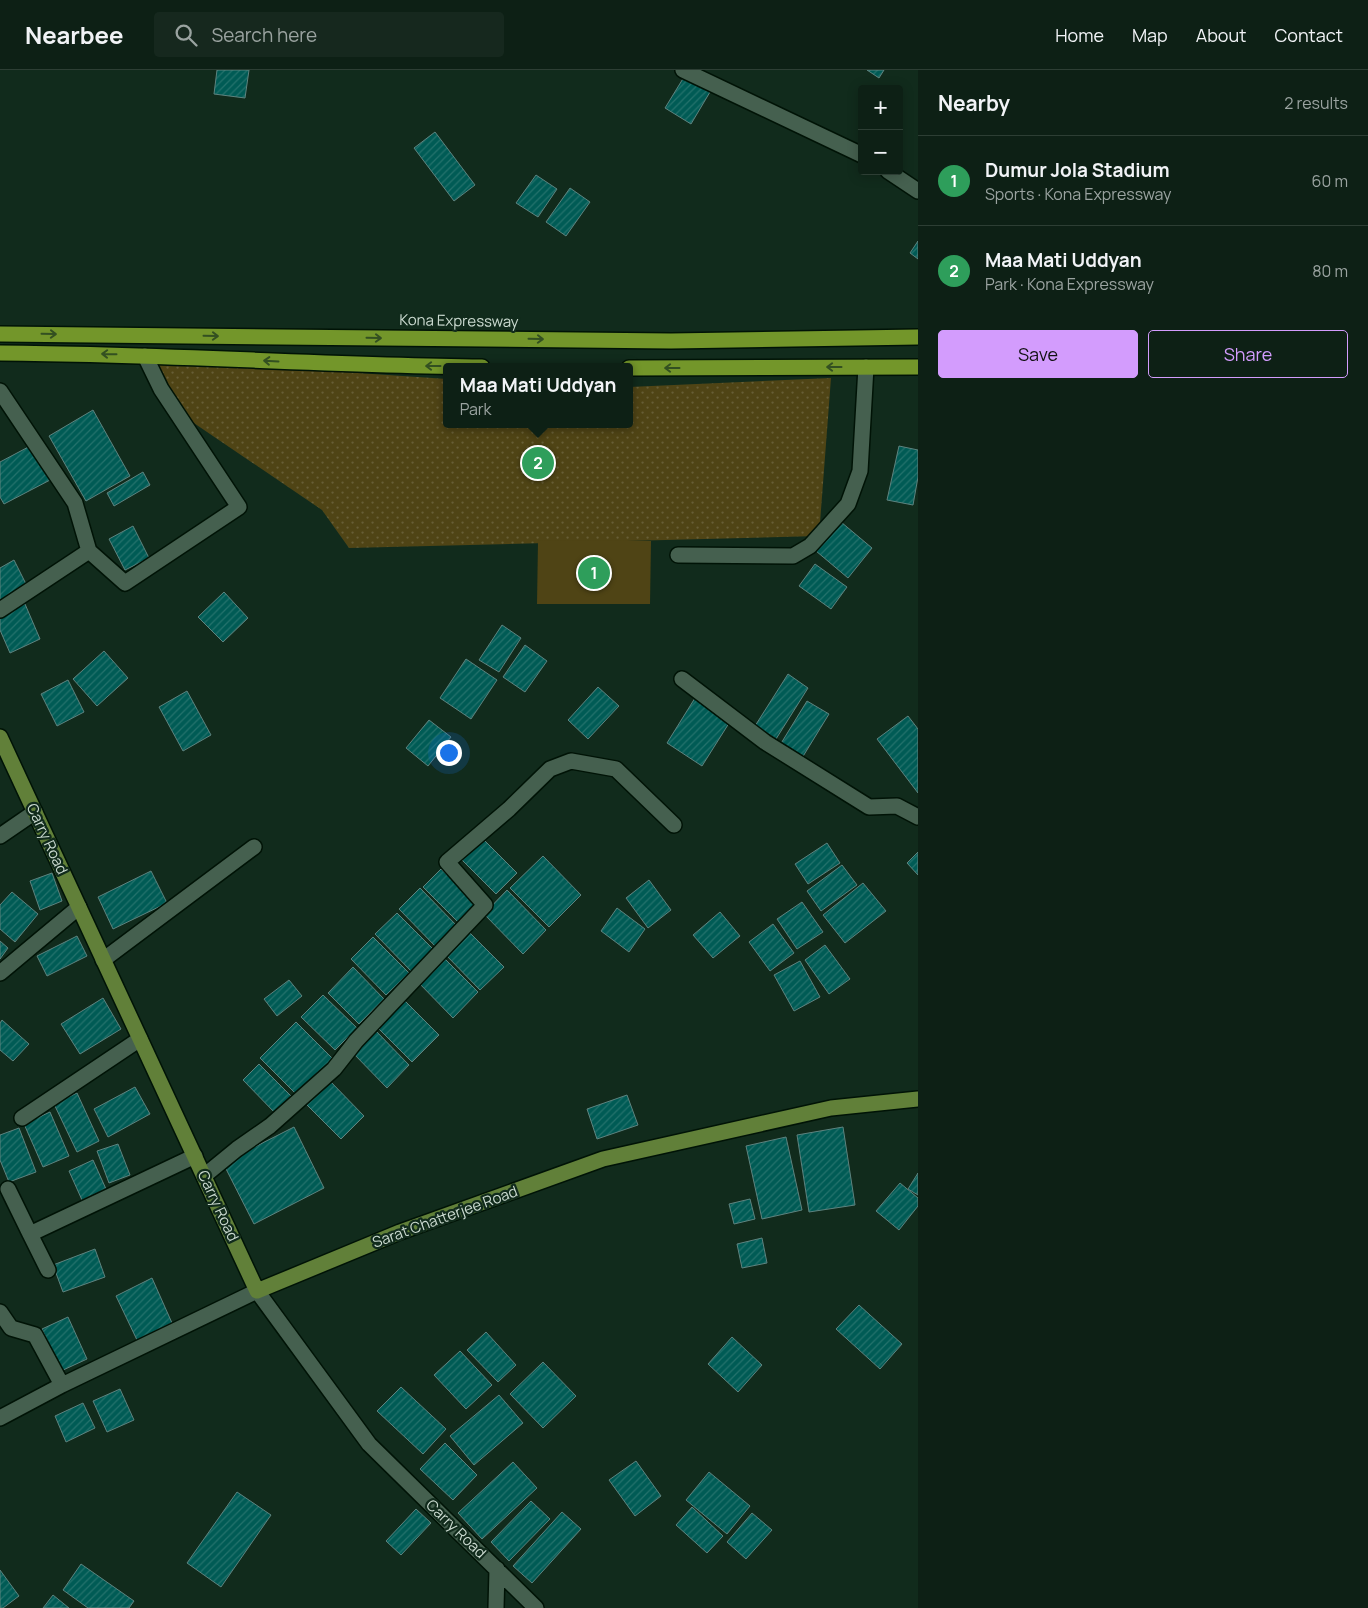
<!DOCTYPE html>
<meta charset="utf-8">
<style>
body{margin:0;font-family:Manrope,sans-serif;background:#16281e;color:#f1f3f6}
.controls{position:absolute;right:15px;top:15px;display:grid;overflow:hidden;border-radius:5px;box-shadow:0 2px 12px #0003}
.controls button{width:45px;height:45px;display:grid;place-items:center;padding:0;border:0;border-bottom:1px solid #2d3e34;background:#0d2015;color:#f1f3f6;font:25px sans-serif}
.you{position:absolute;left:448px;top:682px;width:18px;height:18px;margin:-12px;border:4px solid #fff;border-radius:50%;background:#1a73e8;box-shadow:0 0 0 8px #1a73e833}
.badge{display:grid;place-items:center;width:32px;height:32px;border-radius:50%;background:#d39cfd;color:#fff;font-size:16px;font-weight:700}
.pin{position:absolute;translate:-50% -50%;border:2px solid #fff;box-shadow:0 1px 5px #0006}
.popup{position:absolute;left:443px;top:293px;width:190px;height:65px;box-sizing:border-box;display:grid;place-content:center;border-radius:5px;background:#0d2015;filter:drop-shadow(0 1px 4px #0005);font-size:16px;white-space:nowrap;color:#9aa3a0}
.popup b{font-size:19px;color:#f1f3f6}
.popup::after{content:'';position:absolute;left:50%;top:100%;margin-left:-10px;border:10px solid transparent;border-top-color:#0d2015}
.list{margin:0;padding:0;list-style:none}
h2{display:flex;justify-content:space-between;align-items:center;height:65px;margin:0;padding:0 20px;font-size:21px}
h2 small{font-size:16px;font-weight:400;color:#9aa3a0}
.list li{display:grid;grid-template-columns:32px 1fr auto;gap:15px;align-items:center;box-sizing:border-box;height:90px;padding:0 20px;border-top:1px solid #2d3e34}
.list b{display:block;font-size:19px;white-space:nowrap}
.list p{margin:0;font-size:16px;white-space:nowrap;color:#9aa3a0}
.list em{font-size:16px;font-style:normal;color:#9aa3a0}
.actions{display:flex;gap:10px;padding:15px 20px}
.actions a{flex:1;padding:11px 0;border:1px solid #d39cfd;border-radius:5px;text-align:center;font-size:18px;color:#d39cfd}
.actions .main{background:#d39cfd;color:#111}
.icon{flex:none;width:28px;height:28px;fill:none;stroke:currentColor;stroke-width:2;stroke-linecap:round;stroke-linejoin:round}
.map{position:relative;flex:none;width:918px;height:1538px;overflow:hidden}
header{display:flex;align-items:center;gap:30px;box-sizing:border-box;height:70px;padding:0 25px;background:#0d2015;border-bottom:1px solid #2d3e34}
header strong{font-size:24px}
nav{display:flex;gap:28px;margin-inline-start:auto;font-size:18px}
.search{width:350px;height:45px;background:#16281e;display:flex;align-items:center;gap:12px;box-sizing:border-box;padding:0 18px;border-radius:5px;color:#9aa3a0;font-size:19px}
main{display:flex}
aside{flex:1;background:#0d2015}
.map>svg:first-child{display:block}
.park{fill:url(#park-dots)}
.pitch{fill:#4f4415}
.building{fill:url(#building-hatch);stroke:#5e837f}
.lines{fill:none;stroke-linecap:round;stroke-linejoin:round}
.minor-casing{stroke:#001306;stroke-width:18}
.major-casing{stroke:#001306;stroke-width:18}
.highway-casing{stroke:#001306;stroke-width:18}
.minor{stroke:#45604f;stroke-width:15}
.major{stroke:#618039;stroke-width:15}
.highway{stroke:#73962a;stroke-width:15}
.oneway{stroke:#335021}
.labels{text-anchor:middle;stroke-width:4.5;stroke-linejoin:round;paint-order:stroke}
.street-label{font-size:15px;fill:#cbdad0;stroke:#112b1c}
</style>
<header>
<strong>Nearbee</strong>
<div class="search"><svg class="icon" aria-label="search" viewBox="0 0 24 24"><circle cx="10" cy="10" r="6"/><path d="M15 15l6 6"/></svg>Search here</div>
<nav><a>Home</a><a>Map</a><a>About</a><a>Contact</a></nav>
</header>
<main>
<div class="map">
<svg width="918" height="1538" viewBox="0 0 918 1538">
<defs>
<pattern id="park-dots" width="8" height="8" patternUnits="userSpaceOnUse" patternTransform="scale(1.25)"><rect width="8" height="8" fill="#4f4415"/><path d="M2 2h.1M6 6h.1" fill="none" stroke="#675e36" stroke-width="1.8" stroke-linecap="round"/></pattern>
<pattern id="building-hatch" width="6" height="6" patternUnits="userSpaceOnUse" patternTransform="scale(1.25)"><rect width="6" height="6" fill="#005b55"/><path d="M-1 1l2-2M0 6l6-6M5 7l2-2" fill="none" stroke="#24726c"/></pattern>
</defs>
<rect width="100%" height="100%" fill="#112b1c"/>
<path class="park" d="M151 289 447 309V354H629V317L831 308 819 466 349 478 322 440 182 345Z"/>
<path class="pitch" d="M538 470 651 471 650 534H537Z"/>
<path class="building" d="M217 0H249L245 28 214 24Z
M867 0H884L879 8Z
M684 7 710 22 691 54 665 38Z
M435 62 475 115 454 131 414 78Z
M536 105 557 119 538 147 516 133Z
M570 118 590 132 566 166 546 152Z
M918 171V189L910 183Z
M93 340 130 406 86 431 49 366Z
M34 374 52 409 4 434 0 427V392Z
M899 376 918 380V407L913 435 887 430Z
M143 402 150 415 114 436 107 423Z
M841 452 872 478 848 508 816 481Z
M133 456 149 488 125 500 109 469Z
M14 490 28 518 0 533V498Z
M815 494 847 517 831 539 799 516Z
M224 522 248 548 223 572 198 547Z
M25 534 40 569 10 583 0 560V545Z
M502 555 521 568 499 602 479 590Z
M525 575 547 591 525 622 503 607Z
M104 581 128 608 97 636 73 609Z
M466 589 497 610 471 649 440 628Z
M788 604 808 618 776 669 755 656Z
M68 610 84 642 57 656 41 624Z
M598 617 619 636 588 669 568 650Z
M187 621 211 665 183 681 159 637Z
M695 628 731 650 702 696 667 673Z
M807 631 829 644 802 688 780 675Z
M908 646 918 659V723L877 669Z
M429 650 451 667 428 696 406 678Z
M479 765 517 803 496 824 458 786Z
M827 773 840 793 808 814 795 794Z
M918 782V805L907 793Z
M543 786 581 825 549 857 510 818Z
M842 795 857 815 821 841 807 821Z
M441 799 479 837 461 855 423 817Z
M151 801 167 833 113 859 98 827Z
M52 803 62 831 40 840 30 811Z
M649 810 671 840 648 858 626 828Z
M863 813 886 841 845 873 823 845Z
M420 818 458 857 437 878 399 839Z
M507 820 546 860 523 884 484 844Z
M12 822 38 844 15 872 0 859V835Z
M802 832 823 862 797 879 777 849Z
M617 838 645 859 629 882 601 861Z
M720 842 740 866 713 888 693 865Z
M397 843 433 879 411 901 375 864Z
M773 854 794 883 770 901 749 872Z
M466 859 504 897 480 920 443 882Z
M77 866 87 886 47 906 37 886Z
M373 867 409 903 386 925 351 889Z
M0 871 8 878 0 889Z
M825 875 850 909 829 924 805 890Z
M441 885 478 922 453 948 416 910Z
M800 891 820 927 794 941 774 905Z
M353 897 384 929 359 954 328 923Z
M289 910 302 926 277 946 264 929Z
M323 925 357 958 335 980 301 947Z
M103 928 121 959 80 984 61 954Z
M404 930 439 965 412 992 377 957Z
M2 950 29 974 13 991 0 980V953Z
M296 952 335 991 299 1027 260 988Z
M374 959 409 995 387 1018 352 982Z
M259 994 293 1028 276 1044 243 1010Z
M329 1010 364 1046 341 1069 305 1033Z
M135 1017 150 1044 108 1067 94 1039Z
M77 1023 99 1071 77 1082 54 1034Z
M627 1025 638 1055 597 1069 587 1039Z
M50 1042 69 1086 43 1097 24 1054Z
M294 1057 324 1118 254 1154 223 1093Z
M843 1057 855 1135 809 1142 797 1065Z
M19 1058 36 1102 9 1112 0 1090V1065Z
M786 1067 802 1140 762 1149 746 1076Z
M118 1074 130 1105 109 1113 97 1081Z
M93 1090 106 1119 82 1130 69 1101Z
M918 1103V1125L908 1119Z
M900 1113 918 1128V1136L899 1160 876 1141Z
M750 1129 755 1149 734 1154 729 1134Z
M762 1168 767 1193 742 1198 737 1174Z
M95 1179 105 1207 63 1222 53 1195Z
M152 1208 172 1253 137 1270 116 1226Z
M859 1235 902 1274 880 1299 836 1259Z
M68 1247 87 1289 61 1301 42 1259Z
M486 1262 516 1295 498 1312 467 1280Z
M732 1267 762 1295 738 1322 708 1294Z
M460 1281 492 1315 466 1339 434 1305Z
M543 1292 576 1326 543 1358 510 1324Z
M401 1317 446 1359 423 1384 377 1341Z
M120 1319 134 1350 107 1362 93 1331Z
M499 1325 523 1353 474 1395 450 1366Z
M83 1333 95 1358 66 1372 55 1346Z
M445 1373 477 1405 453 1430 420 1399Z
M636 1391 661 1426 635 1446 609 1410Z
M513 1392 537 1418 482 1469 458 1443Z
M709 1402 750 1436 727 1464 686 1430Z
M237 1422 271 1445 221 1517 187 1493Z
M531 1431 550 1449 509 1491 491 1472Z
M692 1437 723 1466 707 1483 676 1455Z
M416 1439 431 1453 401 1485 386 1471Z
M562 1442 581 1459 532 1513 513 1496Z
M752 1443 772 1460 746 1489 727 1472Z
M81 1494 134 1531 129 1538H88L63 1520Z
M0 1500 19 1526 3 1538H0Z
M53 1525 69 1538H43Z"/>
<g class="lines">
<defs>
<path id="minor" d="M683 0 862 85
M888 101 918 121
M0 321 75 433 89 481
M678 485 793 486 810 476 848 434 860 401 866 297
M0 540 89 481 125 513 239 437 161 319 145 286
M682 609 765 672 869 737 897 736 918 747
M0 766 35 742
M103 890 254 777
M0 903 79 837
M22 1048 140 969
M204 1106 237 1079 270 1056 334 999 356 971 485 835 447 792 509 739 550 699 571 691 616 699 674 755
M8 1119 30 1164
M48 1200 30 1164 195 1086
M0 1242 11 1258 35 1265 62 1315
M0 1348 62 1315 257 1221 369 1374 536 1538
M496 1538 497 1499"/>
<path id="major" d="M0 667 257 1221 400 1162 603 1089 831 1038 918 1029"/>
<path id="highway" d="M0 264 671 271 918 267
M0 283C161 284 321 295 482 297
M629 298 918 297"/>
</defs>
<use href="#minor" class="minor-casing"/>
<use href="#major" class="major-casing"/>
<use href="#highway" class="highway-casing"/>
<use href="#minor" class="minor"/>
<use href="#major" class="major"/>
<use href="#highway" class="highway"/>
</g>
<defs><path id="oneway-shaft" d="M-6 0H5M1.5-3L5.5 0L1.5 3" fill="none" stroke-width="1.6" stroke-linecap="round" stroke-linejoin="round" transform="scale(1.25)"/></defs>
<g class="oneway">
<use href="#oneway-shaft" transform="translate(49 264) rotate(1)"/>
<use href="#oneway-shaft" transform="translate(211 266) rotate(1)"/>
<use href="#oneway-shaft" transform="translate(374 268) rotate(1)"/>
<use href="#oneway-shaft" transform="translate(536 269) rotate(1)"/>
<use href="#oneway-shaft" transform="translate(109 284) rotate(-179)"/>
<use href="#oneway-shaft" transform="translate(271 291) rotate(-177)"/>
<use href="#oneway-shaft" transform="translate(433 296) rotate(-180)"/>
<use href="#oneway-shaft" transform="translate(834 297) rotate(180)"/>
<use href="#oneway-shaft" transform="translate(672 298) rotate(-180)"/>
</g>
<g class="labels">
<g class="street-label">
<text transform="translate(459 251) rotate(1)" y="5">Kona Expressway</text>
<text transform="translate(47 769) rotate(65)" y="5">Carry Road</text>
<text transform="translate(218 1136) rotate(65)" y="5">Carry Road</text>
<text transform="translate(445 1147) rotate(-20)" y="5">Sarat Chatterjee Road</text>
<text transform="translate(456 1459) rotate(44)" y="5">Carry Road</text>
</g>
</g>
</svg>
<div class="controls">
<button>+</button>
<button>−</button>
</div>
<div class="you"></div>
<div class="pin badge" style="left:594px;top:503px;background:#2e9e5b">1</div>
<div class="pin badge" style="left:538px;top:393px;background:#2e9e5b">2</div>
<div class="popup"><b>Maa Mati Uddyan</b>Park</div>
</div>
<aside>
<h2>Nearby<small>2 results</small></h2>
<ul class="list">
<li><span class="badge" style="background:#2e9e5b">1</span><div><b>Dumur Jola Stadium</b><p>Sports · Kona Expressway</p></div><em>60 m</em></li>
<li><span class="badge" style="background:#2e9e5b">2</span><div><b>Maa Mati Uddyan</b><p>Park · Kona Expressway</p></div><em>80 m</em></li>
</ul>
<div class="actions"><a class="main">Save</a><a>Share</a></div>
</aside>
</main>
